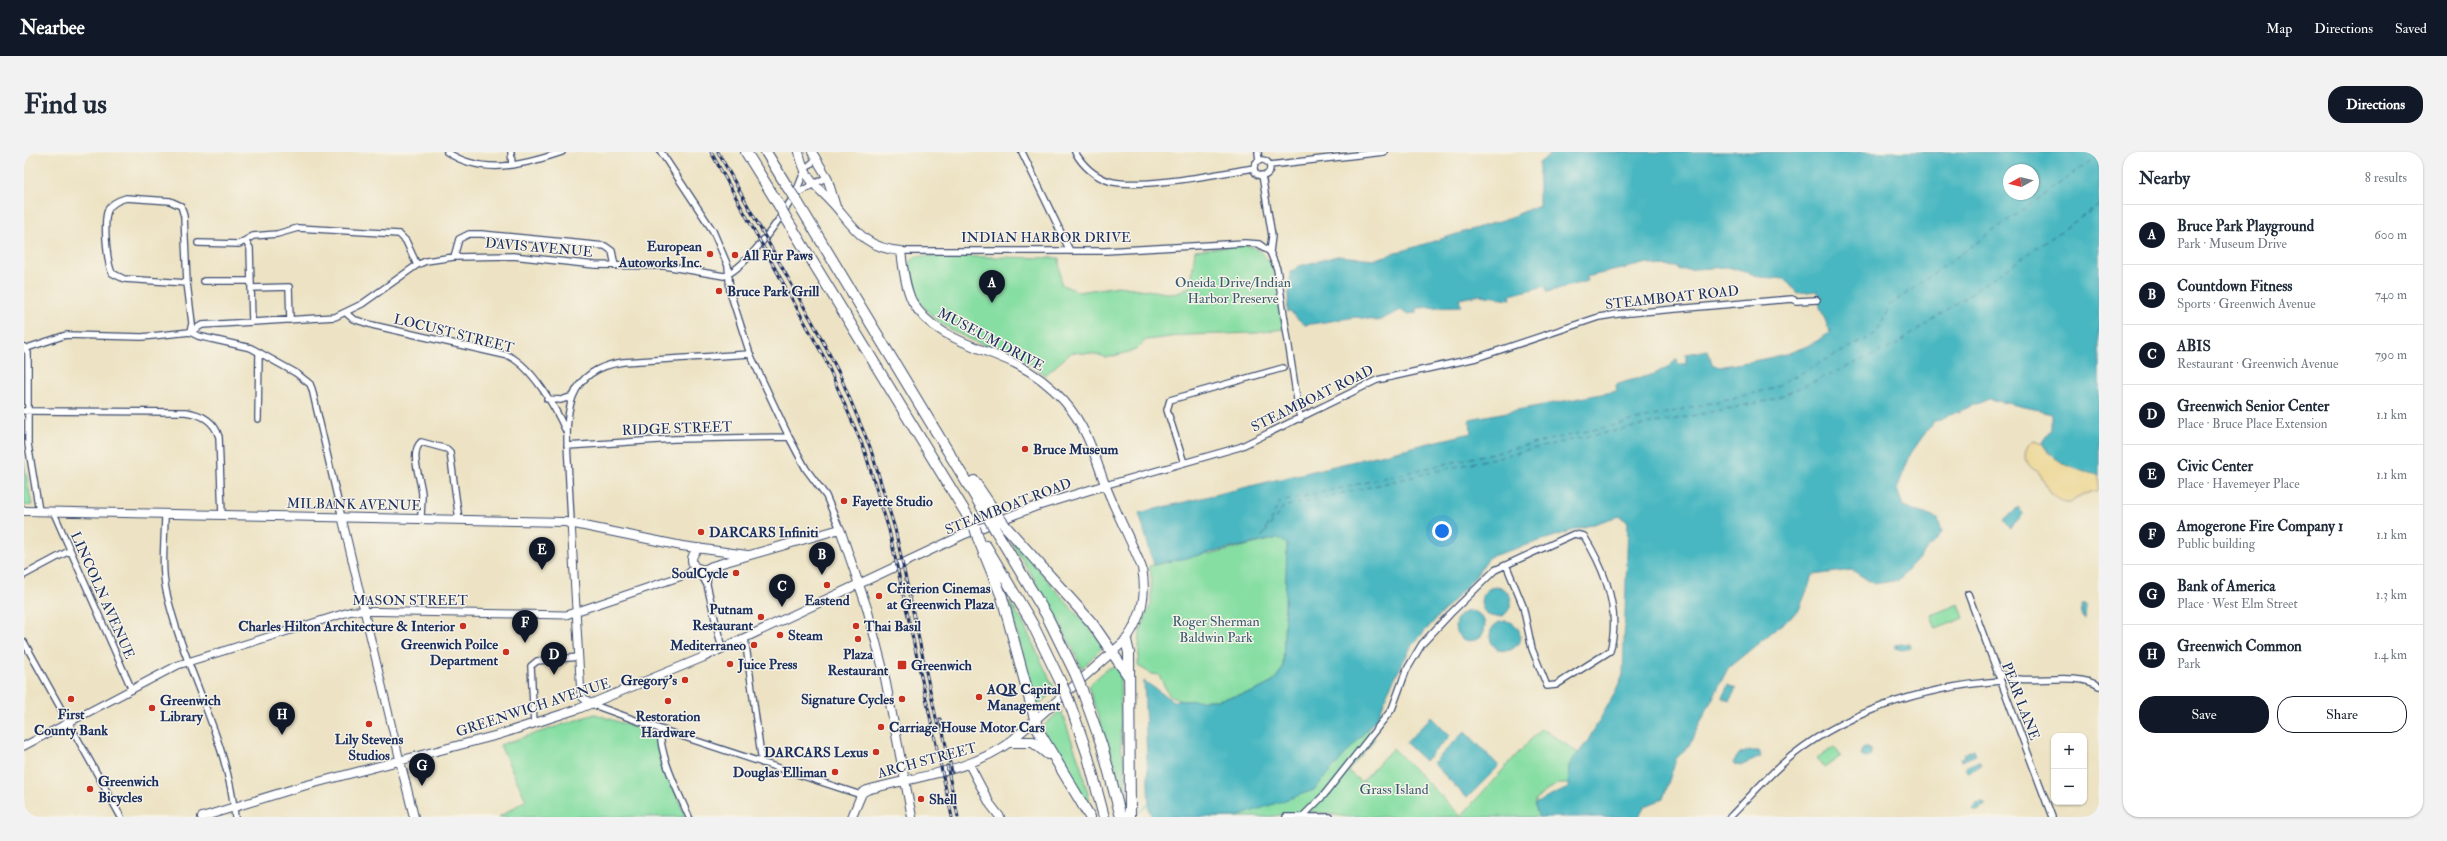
<!DOCTYPE html>
<meta charset="utf-8">
<style>
body{margin:0;font-family:"IM FELL Double Pica",serif;background:#f2f2f3;color:#1f2937}
.controls{position:absolute;right:12px;bottom:12px;display:grid;overflow:hidden;border-radius:8px;box-shadow:0 1px 3px #0004}
.controls button{width:36px;height:36px;display:grid;place-items:center;padding:0;border:0;border-bottom:1px solid #e0e1e3;background:#fff;color:#1f2937;font:20px sans-serif}
.compass{position:absolute;left:1979px;top:12px;width:36px;height:36px;border-radius:50%;background:#fff;box-shadow:0 1px 3px #0004;rotate:262deg}
.you{position:absolute;left:1418px;top:379px;width:14px;height:14px;margin:-10px;border:3px solid #fff;border-radius:50%;background:#1a73e8;box-shadow:0 0 0 6px #1a73e833}
.badge{display:grid;place-items:center;width:26px;height:26px;border-radius:50%;background:#111827;color:#fff;font-size:13px;font-weight:700}
.pin{position:absolute;translate:-50% -33px;filter:drop-shadow(0 1px 2px #0008)}
.pin::after{content:'';position:absolute;top:21px;width:14px;height:12px;background:inherit;clip-path:polygon(0 0,100% 0,50% 100%)}
.list{margin:0;padding:0;list-style:none}
h2{display:flex;justify-content:space-between;align-items:center;height:52px;margin:0;padding:0 16px;font-size:17px}
h2 small{font-size:13px;font-weight:400;color:#747a83}
.list li{display:grid;grid-template-columns:26px 1fr auto;gap:12px;align-items:center;box-sizing:border-box;height:60px;padding:0 16px;border-top:1px solid #e0e1e3}
.list b{display:block;font-size:15px;white-space:nowrap}
.list p{margin:0;font-size:13px;white-space:nowrap;color:#747a83}
.list em{font-size:13px;font-style:normal;color:#747a83}
.actions{display:flex;gap:8px;padding:12px 16px}
.actions a{flex:1;padding:9px 0;border:1px solid #111827;border-radius:16px;text-align:center;font-size:14px;color:#111827}
.actions .main{background:#111827;color:#fff}
.map{position:relative;flex:none;width:2075px;height:665px;overflow:hidden;border-radius:16px}
header{display:flex;align-items:center;gap:24px;box-sizing:border-box;height:56px;padding:0 20px;background:#111827;color:#fff}
header strong{font-size:19px}
nav{display:flex;gap:22px;margin-inline-start:auto;font-size:14px}
.intro{display:flex;align-items:center;justify-content:space-between;box-sizing:border-box;height:96px;padding:0 24px}
h1{margin:0;font-size:28px}
.button{padding:10px 18px;border-radius:16px;background:#111827;color:#fff;font-size:14px;font-weight:700}
main{display:flex;gap:24px;padding:0 24px}
aside{flex:1;background:#fff;border-radius:16px;box-shadow:0 1px 3px #0004}
.map>svg:first-child{display:block}
.green{fill:#86dea3;stroke:#508680}
.sand{fill:#eeda9e;stroke:#84847e}
.water{fill:#48b7c1;stroke:#327390;fill-rule:evenodd}
.lines{fill:none;stroke-linecap:round;stroke-linejoin:round}
.stream{stroke:#48b7c1;stroke-width:1.5}
.ferry{stroke:#28587c;stroke-width:1;stroke-dasharray:5 4;stroke-linecap:butt}
.minor-casing{stroke:#3a4a6d;stroke-width:8}
.tertiary-casing{stroke:#3a4a6d;stroke-width:9}
.secondary-casing{stroke:#3a4a6d;stroke-width:10}
.motorway-casing{stroke:#3a4a6d;stroke-width:12}
.minor{stroke:#fff;stroke-width:5.5}
.tertiary{stroke:#fff;stroke-width:7}
.secondary{stroke:#fff;stroke-width:8}
.motorway{stroke:#fff;stroke-width:10}
.rail-casing{stroke:#1b2f5e;stroke-width:3}
.rail{stroke:#f7f3e8;stroke-width:1.5;stroke-dasharray:4.5;stroke-linecap:butt}
.motorway-bridge-casing{stroke:#3a4a6d;stroke-width:12;stroke-linecap:butt}
.motorway-bridge{stroke:#fff;stroke-width:10}
.poi-dot{fill:#c8321e;stroke:#f7f3e8;stroke-width:1.5}
.labels{text-anchor:middle;stroke-width:3;stroke-linejoin:round;paint-order:stroke}
.street-label{font-size:14px;fill:#1b2f5e;stroke:#f7f3e8}
.poi-label{font-size:14px;font-weight:bold;fill:#1b2f5e;stroke:#f7f3e8;text-anchor:start}
.park-label{font-size:14px;fill:#365b6f;stroke:#f7f3e8}
</style>
<header>
<strong>Nearbee</strong>
<nav><a>Map</a><a>Directions</a><a>Saved</a></nav>
</header>
<div class="intro"><h1>Find us</h1><a class="button">Directions</a></div>
<main>
<div class="map">
<svg width="2075" height="665" viewBox="0 0 2075 665">
<rect width="100%" height="100%" fill="#f7f3e8"/>
<filter id="ink" filterUnits="userSpaceOnUse"><feTurbulence type="fractalNoise" baseFrequency=".025" numOctaves="2"/><feDisplacementMap in="SourceGraphic" scale="8" xChannelSelector="R" yChannelSelector="G"/><feConvolveMatrix kernelMatrix="1 2 1 2 8 2 1 2 1" color-interpolation-filters="sRGB"/></filter>
<filter id="wash" filterUnits="userSpaceOnUse"><feTurbulence type="fractalNoise" baseFrequency=".012" numOctaves="4" result="noise"/><feDisplacementMap in="SourceGraphic" scale="16" xChannelSelector="R" yChannelSelector="G"/><feGaussianBlur stdDeviation="0.9" result="paint"/><feColorMatrix in="noise" values="0 0 0 0 0 0 0 0 0 0 0 0 0 0 0 0 0 1.4 0 .05"/><feComposite in="paint" operator="in"/></filter>
<g filter="url(#wash)">
<rect width="100%" height="100%" fill="#ede3c4"/>
<path class="green" d="M1222 93C1257 101 1255 149 1259 177L1232 181 1163 183 1122 188 1112 198 1082 206C1070 200 1061 202 1048 200L1021 223C1014 218 1008 213 1000 209 959 190 897 179 887 127 884 116 882 110 893 104L1035 106 1037 132 1055 140 1094 134 1150 142 1167 134 1171 98Z
M0 310 8 353 0 354Z
M1254 386 1263 392V399L1259 516 1249 530 1229 540 1192 548 1157 549 1145 543 1135 523 1128 522 1114 514 1116 479 1127 451V423L1125 414 1185 400V403Z
M990 390 1077 490V497L1058 516 1033 465 988 391Z
M985 449 998 469 1031 538 1012 555Z
M1935 452 1940 466 1912 477 1907 463Z
M1092 515 1096 520 1097 594 1101 611V637L1099 638 1064 534 1084 516Z
M1037 558 1056 612 1070 665 1017 576Z
M571 562 630 582 633 585 661 665H475L502 648 476 593Z
M1343 575 1351 587 1324 619 1337 630 1369 596 1437 664 1517 576 1559 604 1551 632H1533L1511 647V655L1517 665H1324L1284 659 1243 665H1186Z
M1810 595 1817 604 1800 616 1793 607Z"/>
<path class="sand" d="M2010 288 2018 291 2025 302 2075 323V338L2060 342 2046 351C2030 353 2022 331 2015 321 2013 318 2009 318 2007 316 1997 308 2001 293 2010 288Z"/>
<path class="water" d="M1530 0H2075V323C2053 319 2030 311 2018 291L2028 278V261L1965 247 1909 270 1887 301 1873 337 1879 354 1914 367 1918 381 1875 428 1850 432 1828 418 1789 423 1775 458 1704 516 1665 593 1652 607 1639 647 1621 654 1615 665H1515L1510 652 1544 636 1545 613 1563 590 1592 539 1599 523 1604 370 1595 364 1465 405 1451 425 1388 493 1364 539 1354 565 1290 638 1212 665H1128L1125 658 1120 529 1149 549 1192 548 1229 540 1249 530 1259 516 1263 392 1254 386 1130 413 1115 361 1447 281 1446 267 1593 239 1592 233C1604 228 1615 227 1627 223 1633 222 1635 218 1642 217L1653 207 1654 212H1662V202L1684 198 1688 212 1695 215C1732 208 1777 204 1806 180L1796 155 1794 139 1773 141 1761 127 1737 125 1704 115 1655 118V115L1634 114 1624 111 1562 125 1563 129 1523 140 1521 134 1486 143 1487 147 1455 143 1435 147 1437 154 1393 156V161L1382 162 1377 158 1354 169 1332 165 1281 173 1266 160H1263L1267 120 1275 114 1313 104 1352 107 1485 66 1515 53V11ZM1985 18H2009V42H1985Z
M1994 355 2000 361 1986 376 1980 369Z
M1457 450a15 15 0 1 1 30 0a15 15 0 1 1-30 0Z
M2057 453H2062L2061 467 2058 465Z
M1431 474a15 15 0 1 1 30 0a15 15 0 1 1-30 0Z
M1466 484a15 15 0 1 1 30 0a15 15 0 1 1-30 0Z
M1885 491 1886 496 1878 498 1871 496V493Z
M1704 533 1712 537 1705 549 1698 546Z
M1407 565 1426 584 1401 609 1382 591Z
M1441 579 1475 614 1443 646 1409 611Z
M1837 601a5 5 0 1 1 10 0a5 5 0 1 1-10 0Z
M1950 597 1952 603 1937 609 1936 606 1940 605 1939 602Z
M1727 599H1734L1737 605 1716 614 1711 612 1710 609 1716 601Z
M1955 609 1957 614 1943 620 1941 615Z
M1959 651 1962 654 1953 659 1949 657 1951 652Z"/>
<g class="lines">
<path class="stream" d="M1112 662 1125 652"/>
<path class="ferry" d="M1241 381 1259 355 1560 285 1748 248 1872 193 2075 53
M1238 385 1256 350 1747 237 1853 181 1866 153 2075 3"/>
</g>
</g>
<g filter="url(#ink)">
<g class="lines">
<defs>
<path id="minor" d="M423 0C459 24 500 13 538 0
M487 0 488 13
M637 0 689 79 704 114 706 140 726 202 765 285 782 317 802 344 816 377
M998 0 1046 99
M1051 0C1059 14 1070 24 1085 29 1114 38 1198 21 1230 16
M1234 0 1235 9
M1230 16a8 8 0 1 1 16 0a8 8 0 1 1-16 0Z
M1246 13 1360 0
M1238 23 1248 84 1246 100 1253 117 1276 267
M770 43 803 25
M102 46 146 49 157 54 160 64 163 131 100 127 88 121C83 111 79 69 84 58 87 51 95 48 102 46Z
M222 90 226 96 228 170
M174 91 215 92 229 84 253 82 274 76 375 82 382 89 393 113
M877 99H1081L1221 91 1235 92 1246 100
M430 105 435 87 445 82H457L581 94 588 99 591 114
M180 129H227
M163 131 168 171 166 180
M227 136 265 135 266 168
M322 161 329 167 348 173 485 204C509 216 531 255 542 279
M166 180 178 173 311 165 338 152 393 113 402 109 430 105 489 104 571 113 641 114 700 124C723 115 757 66 769 45 779 29 776 18 793 7
M0 195 4 201V292L15 359
M0 197 42 183 118 185 166 180 174 184 227 196 272 221 286 232 288 237 318 366
M523 247 537 248 549 244
M0 259 161 260C177 262 190 268 195 285L198 363
M234 267 235 200
M543 294 650 287 765 285
M1160 311 1143 258 1146 248 1259 216
M1082 333 1216 295 1353 228 1452 206 1575 165 1594 162 1768 147 1772 149 1793 148
M29 359 108 538
M141 361C141 386 137 413 142 438 158 513 204 587 211 665
M397 367C397 359 398 350 398 342 397 327 385 301 397 290L423 297 426 300 435 368
M547 370C546 350 545 329 544 309 541 261 542 218 599 210L726 202
M674 417 683 433 698 497
M0 423 45 399
M683 433 684 417
M1944 442 2028 665
M721 486 738 611
M0 490 97 665
M1973 521C1980 523 1986 527 1994 527 2018 530 2054 521 2075 534
M567 552 636 577 837 643
M510 572 507 514 513 509 555 505
M636 577C636 606 654 639 665 665
M1279 664 1300 643 1368 557 1382 519 1398 492 1426 462 1471 418 1550 382 1560 384C1581 418 1597 460 1586 499L1532 533 1523 534 1508 497 1499 454 1483 415
M1262 665H1306
M1706 665C1723 648 1739 629 1757 613 1816 560 1900 535 1976 529"/>
<path id="tertiary" d="M318 366 376 609
M547 370 557 544 567 552
M0 594 154 513 328 459 542 463 664 422 671 415"/>
<path id="secondary" d="M775 0C782 31 793 33 812 55 832 79 842 96 877 99 879 115 881 134 888 149 908 186 957 195 992 212 1010 221 1027 234 1040 249 1061 273 1069 298 1079 327 1090 357 1106 386 1118 416 1123 444 1118 464 1102 488L986 590C947 619 890 625 843 638L838 641 828 665
M788 0 803 25 812 55
M0 359 541 370 658 394 723 403
M675 396C669 401 665 408 671 415L680 418 688 414 816 377 843 456 860 521 888 665
M376 609 390 665
M945 612 966 652 976 665
M178 665 279 634 474 583 554 557 680 505 941 382 1010 355 1082 333"/>
<path id="motorway" d="M722 0 753 50
M742 0 764 36
M774 51 963 364
M762 66 951 376
M950 329 971 360
M982 375 1068 471 1105 525
M972 379 1023 464 1051 521
M954 386 978 445 1014 578 1066 665
M962 394 1008 471 1038 533
M1102 488 1105 501 1106 665
M1058 538 1078 594 1097 665
M1045 549 1063 601 1080 665
M986 590H1009L1024 602"/>
</defs>
<use href="#minor" class="minor-casing"/>
<use href="#tertiary" class="tertiary-casing"/>
<use href="#secondary" class="secondary-casing"/>
<use href="#motorway" class="motorway-casing"/>
<use href="#minor" class="minor"/>
<use href="#tertiary" class="tertiary"/>
<use href="#secondary" class="secondary"/>
<use href="#motorway" class="motorway"/>
<defs>
<path id="rail" d="M687 0 801 207 840 297 865 378 928 665
M694 0 794 180 815 221 846 295 871 377 914 575
M916 567 928 620
M923 614 934 665"/>
</defs>
<use href="#rail" class="rail-casing"/>
<use href="#rail" class="rail"/>
<defs>
<path id="motorway-bridge" d="M764 36 774 51
M753 50 762 66
M971 360 982 375
M963 364 972 379
M951 376 954 386
M1051 521 1058 538
M1038 533 1045 549"/>
</defs>
<use href="#motorway-bridge" class="motorway-bridge-casing"/>
<use href="#motorway-bridge" class="motorway-bridge"/>
</g>
</g>
<g class="poi-dot">
<circle cx="686" cy="102" r="4"/>
<circle cx="711" cy="103" r="4"/>
<circle cx="695" cy="139" r="4"/>
<circle cx="1001" cy="297" r="4"/>
<circle cx="820" cy="349" r="4"/>
<circle cx="677" cy="380" r="4"/>
<circle cx="712" cy="421" r="4"/>
<circle cx="803" cy="433" r="4"/>
<circle cx="855" cy="444" r="4"/>
<circle cx="737" cy="465" r="4"/>
<circle cx="439" cy="474" r="4"/>
<circle cx="832" cy="474" r="4"/>
<circle cx="756" cy="483" r="4"/>
<circle cx="834" cy="487" r="4"/>
<circle cx="730" cy="493" r="4"/>
<circle cx="482" cy="500" r="4"/>
<circle cx="706" cy="512" r="4"/>
<rect x="873" y="508" width="10" height="10" rx="2"/>
<circle cx="661" cy="528" r="4"/>
<circle cx="955" cy="545" r="4"/>
<circle cx="47" cy="547" r="4"/>
<circle cx="878" cy="547" r="4"/>
<circle cx="644" cy="549" r="4"/>
<circle cx="128" cy="556" r="4"/>
<circle cx="345" cy="572" r="4"/>
<circle cx="857" cy="575" r="4"/>
<circle cx="852" cy="600" r="4"/>
<circle cx="811" cy="620" r="4"/>
<circle cx="66" cy="637" r="4"/>
<circle cx="897" cy="647" r="4"/>
</g>
<g class="labels">
<g class="street-label">
<text x="1022" y="90">INDIAN HARBOR DRIVE</text>
<text transform="translate(515 95) rotate(5)" y="5">DAVIS AVENUE</text>
<text transform="translate(1648 145) rotate(-6)" y="5">STEAMBOAT ROAD</text>
<text transform="translate(430 181) rotate(14)" y="5">LOCUST STREET</text>
<text transform="translate(967 187) rotate(28)" y="5">MUSEUM DRIVE</text>
<text transform="translate(1288 246) rotate(-26)" y="5">STEAMBOAT ROAD</text>
<text transform="translate(653 276) rotate(-2)" y="5">RIDGE STREET</text>
<text transform="translate(330 352) rotate(1)" y="5">MILBANK AVENUE</text>
<text transform="translate(984 354) rotate(-21)" y="5">STEAMBOAT ROAD</text>
<text transform="translate(79 443) rotate(66)" y="5">LINCOLN AVENUE</text>
<text x="386" y="453">MASON STREET</text>
<text transform="translate(1997 549) rotate(69)" y="5">PEAR LANE</text>
<text transform="translate(509 555) rotate(-18)" y="5">GREENWICH AVENUE</text>
<text transform="translate(903 608) rotate(-15)" y="5">ARCH STREET</text>
</g>
<g class="poi-label">
<text x="678" y="99" text-anchor="end">European<tspan x="678" dy="16">Autoworks Inc.</tspan></text>
<text x="719" y="108">All Fur Paws</text>
<text x="703" y="144">Bruce Park Grill</text>
<text x="1009" y="302">Bruce Museum</text>
<text x="828" y="354">Fayette Studio</text>
<text x="685" y="385">DARCARS Infiniti</text>
<text x="704" y="426" text-anchor="end">SoulCycle</text>
<text x="863" y="441">Criterion Cinemas<tspan x="863" dy="16">at Greenwich Plaza</tspan></text>
<text x="803" y="453" text-anchor="middle">Eastend</text>
<text x="729" y="462" text-anchor="end">Putnam<tspan x="729" dy="16">Restaurant</tspan></text>
<text x="431" y="479" text-anchor="end">Charles Hilton Architecture &amp; Interior</text>
<text x="840" y="479">Thai Basil</text>
<text x="764" y="488">Steam</text>
<text x="474" y="497" text-anchor="end">Greenwich Poilce<tspan x="474" dy="16">Department</tspan></text>
<text x="722" y="498" text-anchor="end">Mediterraneo</text>
<text x="834" y="507" text-anchor="middle">Plaza<tspan x="834" dy="16">Restaurant</tspan></text>
<text x="714" y="517">Juice Press</text>
<text x="887" y="518">Greenwich</text>
<text x="653" y="533" text-anchor="end">Gregory's</text>
<text x="963" y="542">AQR Capital<tspan x="963" dy="16">Management</tspan></text>
<text x="870" y="552" text-anchor="end">Signature Cycles</text>
<text x="136" y="553">Greenwich<tspan x="136" dy="16">Library</tspan></text>
<text x="47" y="567" text-anchor="middle">First<tspan x="47" dy="16">County Bank</tspan></text>
<text x="644" y="569" text-anchor="middle">Restoration<tspan x="644" dy="16">Hardware</tspan></text>
<text x="865" y="580">Carriage House Motor Cars</text>
<text x="345" y="592" text-anchor="middle">Lily Stevens<tspan x="345" dy="16">Studios</tspan></text>
<text x="844" y="605" text-anchor="end">DARCARS Lexus</text>
<text x="803" y="625" text-anchor="end">Douglas Elliman</text>
<text x="74" y="634">Greenwich<tspan x="74" dy="16">Bicycles</tspan></text>
<text x="905" y="652">Shell</text>
</g>
<g class="park-label">
<text x="1209" y="135">Oneida Drive/Indian<tspan x="1209" dy="16">Harbor Preserve</tspan></text>
<text x="1192" y="474">Roger Sherman<tspan x="1192" dy="16">Baldwin Park</tspan></text>
<text x="1370" y="642">Grass Island</text>
</g>
</g>
</svg>
<div class="controls">
<button>+</button>
<button>−</button>
</div>
<svg class="compass" viewBox="-18 -18 36 36"><path d="M0-13l5 13h-10z" fill="#e53935"/><path d="M0 13l5-13h-10z" fill="#747a83"/></svg>
<div class="you"></div>
<div class="pin badge" style="left:968px;top:151px">A</div>
<div class="pin badge" style="left:798px;top:423px">B</div>
<div class="pin badge" style="left:758px;top:455px">C</div>
<div class="pin badge" style="left:530px;top:523px">D</div>
<div class="pin badge" style="left:518px;top:418px">E</div>
<div class="pin badge" style="left:501px;top:491px">F</div>
<div class="pin badge" style="left:398px;top:634px">G</div>
<div class="pin badge" style="left:258px;top:583px">H</div>
</div>
<aside>
<h2>Nearby<small>8 results</small></h2>
<ul class="list">
<li><span class="badge">A</span><div><b>Bruce Park Playground</b><p>Park · Museum Drive</p></div><em>600 m</em></li>
<li><span class="badge">B</span><div><b>Countdown Fitness</b><p>Sports · Greenwich Avenue</p></div><em>740 m</em></li>
<li><span class="badge">C</span><div><b>ABIS</b><p>Restaurant · Greenwich Avenue</p></div><em>790 m</em></li>
<li><span class="badge">D</span><div><b>Greenwich Senior Center</b><p>Place · Bruce Place Extension</p></div><em>1.1 km</em></li>
<li><span class="badge">E</span><div><b>Civic Center</b><p>Place · Havemeyer Place</p></div><em>1.1 km</em></li>
<li><span class="badge">F</span><div><b>Amogerone Fire Company 1</b><p>Public building</p></div><em>1.1 km</em></li>
<li><span class="badge">G</span><div><b>Bank of America</b><p>Place · West Elm Street</p></div><em>1.3 km</em></li>
<li><span class="badge">H</span><div><b>Greenwich Common</b><p>Park</p></div><em>1.4 km</em></li>
</ul>
<div class="actions"><a class="main">Save</a><a>Share</a></div>
</aside>
</main>
